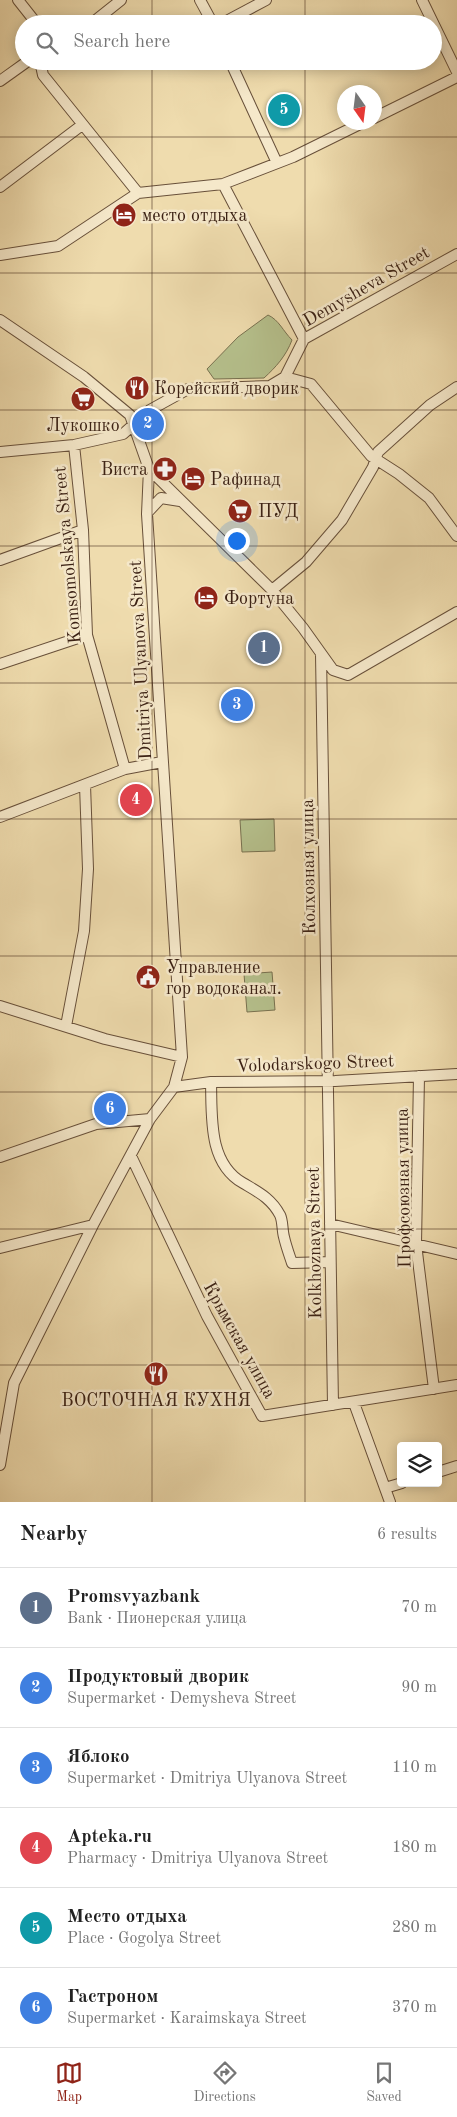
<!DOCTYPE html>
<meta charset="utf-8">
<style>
body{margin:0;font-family:"Old Standard TT",serif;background:#f6f6f6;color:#222}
.controls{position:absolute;right:15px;bottom:15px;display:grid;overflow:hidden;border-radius:5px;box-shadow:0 2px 12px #0003}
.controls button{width:45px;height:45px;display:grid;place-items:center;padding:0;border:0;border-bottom:1px solid #e0e0e0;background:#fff;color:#222;font:25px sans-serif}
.compass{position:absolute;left:337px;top:85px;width:45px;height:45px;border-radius:50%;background:#fff;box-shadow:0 2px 12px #0003;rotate:166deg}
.you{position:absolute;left:236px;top:540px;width:18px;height:18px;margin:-12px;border:4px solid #fff;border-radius:50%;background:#1a73e8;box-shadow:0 0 0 8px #1a73e833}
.badge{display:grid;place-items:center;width:32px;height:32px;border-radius:50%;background:#8f2418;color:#fff;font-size:16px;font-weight:700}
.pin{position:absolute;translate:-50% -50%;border:2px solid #fff;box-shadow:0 1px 5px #0006}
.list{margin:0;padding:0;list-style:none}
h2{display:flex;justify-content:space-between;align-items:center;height:65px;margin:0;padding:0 20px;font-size:21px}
h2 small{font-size:16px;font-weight:400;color:#767676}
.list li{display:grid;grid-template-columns:32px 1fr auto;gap:15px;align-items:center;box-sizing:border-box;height:80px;padding:0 20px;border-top:1px solid #e0e0e0}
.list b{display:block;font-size:19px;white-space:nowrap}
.list p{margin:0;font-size:16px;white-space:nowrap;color:#767676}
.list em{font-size:16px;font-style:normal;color:#767676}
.icon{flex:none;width:28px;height:28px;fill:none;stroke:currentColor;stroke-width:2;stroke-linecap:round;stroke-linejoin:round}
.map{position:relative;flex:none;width:457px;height:1502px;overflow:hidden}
.search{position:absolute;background:#fff;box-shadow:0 2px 12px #0003;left:15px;right:15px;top:15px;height:55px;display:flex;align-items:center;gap:12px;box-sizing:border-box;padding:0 18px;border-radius:28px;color:#767676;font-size:19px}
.sheet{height:545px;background:#fff}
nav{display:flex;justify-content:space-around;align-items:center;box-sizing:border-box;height:70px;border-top:1px solid #e0e0e0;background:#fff;font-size:14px;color:#767676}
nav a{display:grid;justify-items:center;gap:2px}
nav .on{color:#8f2418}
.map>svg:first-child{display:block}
.green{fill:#b6c18d;stroke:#787150}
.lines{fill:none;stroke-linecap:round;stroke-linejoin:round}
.minor-casing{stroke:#68503a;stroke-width:12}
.minor{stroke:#f5e8ca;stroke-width:10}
.grid{fill:none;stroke:#3b2114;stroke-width:1;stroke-opacity:0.55}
.labels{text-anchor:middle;stroke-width:5;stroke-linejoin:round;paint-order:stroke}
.poi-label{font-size:18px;fill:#3b2114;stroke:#f5e8ca;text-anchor:start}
.street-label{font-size:18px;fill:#3b2114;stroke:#f5e8ca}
</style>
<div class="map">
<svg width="457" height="1502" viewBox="0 0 457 1502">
<rect width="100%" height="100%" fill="#efdcae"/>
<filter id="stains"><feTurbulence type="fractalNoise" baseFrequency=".004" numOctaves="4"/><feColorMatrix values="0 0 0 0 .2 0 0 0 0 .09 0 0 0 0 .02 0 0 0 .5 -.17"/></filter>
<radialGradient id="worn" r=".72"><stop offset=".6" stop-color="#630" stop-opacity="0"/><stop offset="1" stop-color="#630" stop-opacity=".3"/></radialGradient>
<path class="green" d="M268 315C279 320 283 331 292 340 286 356 276 367 264 378L214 379 207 369 238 337Z
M274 819 275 851 242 852 240 820Z
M272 972 275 1010 247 1012 244 974Z"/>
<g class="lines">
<defs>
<path id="minor" d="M18 0 37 24
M200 0 213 24
M422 0 457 72
M91 24 121 0
M221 24 266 0
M40 61 43 75 138 193
M230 61 277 163
M0 81 28 61
M374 118 457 77
M0 187 82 125
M0 255 58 246 138 193 223 184
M0 320 84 377 130 415 149 469 272 590 303 628 333 670 348 675 457 612
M304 339 223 184 293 157 364 122
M285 377 311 384 371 456 399 474 429 498 457 536
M74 445 83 530 87 635 125 769 162 762
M0 452 74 445 123 434 150 410 188 389 270 386 285 377 304 339 457 254
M147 513 161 498 180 501
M0 560 83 530
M272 590 306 562 342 520 373 467 378 452 430 405 457 387
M321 654 333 1405
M0 664 87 635
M0 817 125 769
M0 1006 105 1039 182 1057
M66 1026 84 931 88 869 85 785
M419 1076 416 1244 434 1389
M211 1082C212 1117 208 1163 243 1183 258 1192 271 1198 280 1215 283 1221 282 1230 284 1237 286 1246 289 1254 292 1263L330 1262
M174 1087 211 1082 335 1081 457 1074
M131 1156 207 1316 262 1416 457 1385
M0 1157 96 1124 150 1119
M330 1224 457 1254
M0 1248 93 1225
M354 1403 390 1502
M0 1465 14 1383 93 1225 150 1119 174 1087 182 1057 147 514 149 469
M438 1472 457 1466
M385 1488 402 1483"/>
</defs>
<use href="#minor" class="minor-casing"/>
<use href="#minor" class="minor"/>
</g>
<path class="grid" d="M152 0V24M305 0V24M152 61V1502M305 61V1502M0 137H457M0 273H457M0 410H457M0 546H457M0 683H457M0 819H457M0 956H457M0 1092H457M0 1229H457M0 1365H457"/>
<defs>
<symbol id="hotel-disc" viewBox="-11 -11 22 22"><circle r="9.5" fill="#8f2418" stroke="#f5e8ca"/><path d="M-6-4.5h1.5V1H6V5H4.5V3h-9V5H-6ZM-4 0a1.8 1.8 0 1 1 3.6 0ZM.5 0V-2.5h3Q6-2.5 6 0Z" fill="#fff"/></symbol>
<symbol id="restaurant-disc" viewBox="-11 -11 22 22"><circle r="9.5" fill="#8f2418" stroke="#f5e8ca"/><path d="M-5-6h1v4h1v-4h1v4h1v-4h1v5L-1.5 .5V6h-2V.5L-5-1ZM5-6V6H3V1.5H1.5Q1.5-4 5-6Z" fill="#fff"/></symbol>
<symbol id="supermarket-disc" viewBox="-11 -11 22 22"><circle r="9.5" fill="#8f2418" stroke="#f5e8ca"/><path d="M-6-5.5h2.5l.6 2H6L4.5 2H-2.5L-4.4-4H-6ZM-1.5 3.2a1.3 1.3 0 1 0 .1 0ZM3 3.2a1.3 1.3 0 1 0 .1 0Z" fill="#fff"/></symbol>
<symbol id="pharmacy-disc" viewBox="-11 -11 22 22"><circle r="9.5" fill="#8f2418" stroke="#f5e8ca"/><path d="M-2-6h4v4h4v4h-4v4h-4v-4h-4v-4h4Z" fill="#fff"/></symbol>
<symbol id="civic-disc" viewBox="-11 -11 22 22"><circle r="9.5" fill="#8f2418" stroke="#f5e8ca"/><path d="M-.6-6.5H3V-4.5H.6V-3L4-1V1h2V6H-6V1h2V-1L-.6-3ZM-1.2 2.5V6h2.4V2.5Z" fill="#fff"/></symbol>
</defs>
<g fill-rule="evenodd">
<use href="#hotel-disc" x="110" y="201" width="28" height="28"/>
<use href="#restaurant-disc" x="123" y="374" width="28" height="28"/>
<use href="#supermarket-disc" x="69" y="385" width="28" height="28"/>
<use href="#pharmacy-disc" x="151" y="455" width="28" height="28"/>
<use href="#hotel-disc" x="179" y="465" width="28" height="28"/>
<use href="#supermarket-disc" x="226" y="497" width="28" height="28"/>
<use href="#hotel-disc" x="192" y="584" width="28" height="28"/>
<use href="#civic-disc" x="134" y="963" width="28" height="28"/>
<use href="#restaurant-disc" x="142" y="1360" width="28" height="28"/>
</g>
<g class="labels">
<g class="poi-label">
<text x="142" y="221">место отдыха</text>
<text x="154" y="394">Корейский дворик</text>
<text x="83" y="431" text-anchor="middle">Лукошко</text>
<text x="148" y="475" text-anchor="end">Виста</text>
<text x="210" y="485">Рафинад</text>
<text x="258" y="517">ПУД</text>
<text x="224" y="604">Фортуна</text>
<text x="166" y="973">Управление<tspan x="166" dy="21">гор водоканал.</tspan></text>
<text x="156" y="1406" text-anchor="middle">ВОСТОЧНАЯ КУХНЯ</text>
</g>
<g class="street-label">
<text transform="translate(366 286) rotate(-30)" y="6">Demysheva Street</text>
<text transform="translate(67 555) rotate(-95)" y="6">Komsomolskaya Street</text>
<text transform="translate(140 660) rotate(-93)" y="6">Dmitriya Ulyanova Street</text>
<text transform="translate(308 867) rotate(-91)" y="6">Колхозная улица</text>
<text transform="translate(315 1063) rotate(-2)" y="6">Volodarskogo Street</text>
<text transform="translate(403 1188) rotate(-91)" y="6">Профсоюзная улица</text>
<text transform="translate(314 1243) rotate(-91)" y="6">Kolkhoznaya Street</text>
<text transform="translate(240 1340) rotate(61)" y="6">Крымская улица</text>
</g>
</g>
<rect width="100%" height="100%" filter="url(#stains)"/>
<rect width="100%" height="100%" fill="url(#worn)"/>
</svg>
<div class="controls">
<button><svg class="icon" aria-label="layers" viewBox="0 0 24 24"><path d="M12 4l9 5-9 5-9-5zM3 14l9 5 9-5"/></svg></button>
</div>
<svg class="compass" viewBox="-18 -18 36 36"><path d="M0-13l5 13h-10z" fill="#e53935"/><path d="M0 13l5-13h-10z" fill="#767676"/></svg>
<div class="you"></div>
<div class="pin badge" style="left:264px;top:648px;background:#5c6f8a">1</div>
<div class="pin badge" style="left:148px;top:424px;background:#3f7fe0">2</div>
<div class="pin badge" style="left:237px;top:705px;background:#3f7fe0">3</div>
<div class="pin badge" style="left:136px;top:800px;background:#e0444e">4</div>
<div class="pin badge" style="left:284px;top:110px;background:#0f9aa8">5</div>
<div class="pin badge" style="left:110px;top:1109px;background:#3f7fe0">6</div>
<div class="search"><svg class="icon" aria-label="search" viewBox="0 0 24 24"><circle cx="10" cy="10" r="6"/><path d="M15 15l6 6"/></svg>Search here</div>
</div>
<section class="sheet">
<h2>Nearby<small>6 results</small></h2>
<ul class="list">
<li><span class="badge" style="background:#5c6f8a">1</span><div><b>Promsvyazbank</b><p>Bank · Пионерская улица</p></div><em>70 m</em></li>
<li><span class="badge" style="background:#3f7fe0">2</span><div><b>Продуктовый дворик</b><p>Supermarket · Demysheva Street</p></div><em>90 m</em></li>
<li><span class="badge" style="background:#3f7fe0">3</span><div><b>Яблоко</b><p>Supermarket · Dmitriya Ulyanova Street</p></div><em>110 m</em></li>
<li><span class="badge" style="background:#e0444e">4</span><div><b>Apteka.ru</b><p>Pharmacy · Dmitriya Ulyanova Street</p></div><em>180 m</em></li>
<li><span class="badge" style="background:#0f9aa8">5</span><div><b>Место отдыха</b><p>Place · Gogolya Street</p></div><em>280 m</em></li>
<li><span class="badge" style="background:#3f7fe0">6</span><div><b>Гастроном</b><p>Supermarket · Karaimskaya Street</p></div><em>370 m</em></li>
</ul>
</section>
<nav>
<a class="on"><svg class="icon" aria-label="map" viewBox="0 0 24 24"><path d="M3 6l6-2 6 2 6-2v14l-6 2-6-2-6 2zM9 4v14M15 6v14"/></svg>Map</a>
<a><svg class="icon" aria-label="directions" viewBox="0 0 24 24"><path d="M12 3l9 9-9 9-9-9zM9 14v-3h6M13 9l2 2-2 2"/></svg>Directions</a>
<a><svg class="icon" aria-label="saved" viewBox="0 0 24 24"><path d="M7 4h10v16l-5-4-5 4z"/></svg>Saved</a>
</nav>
